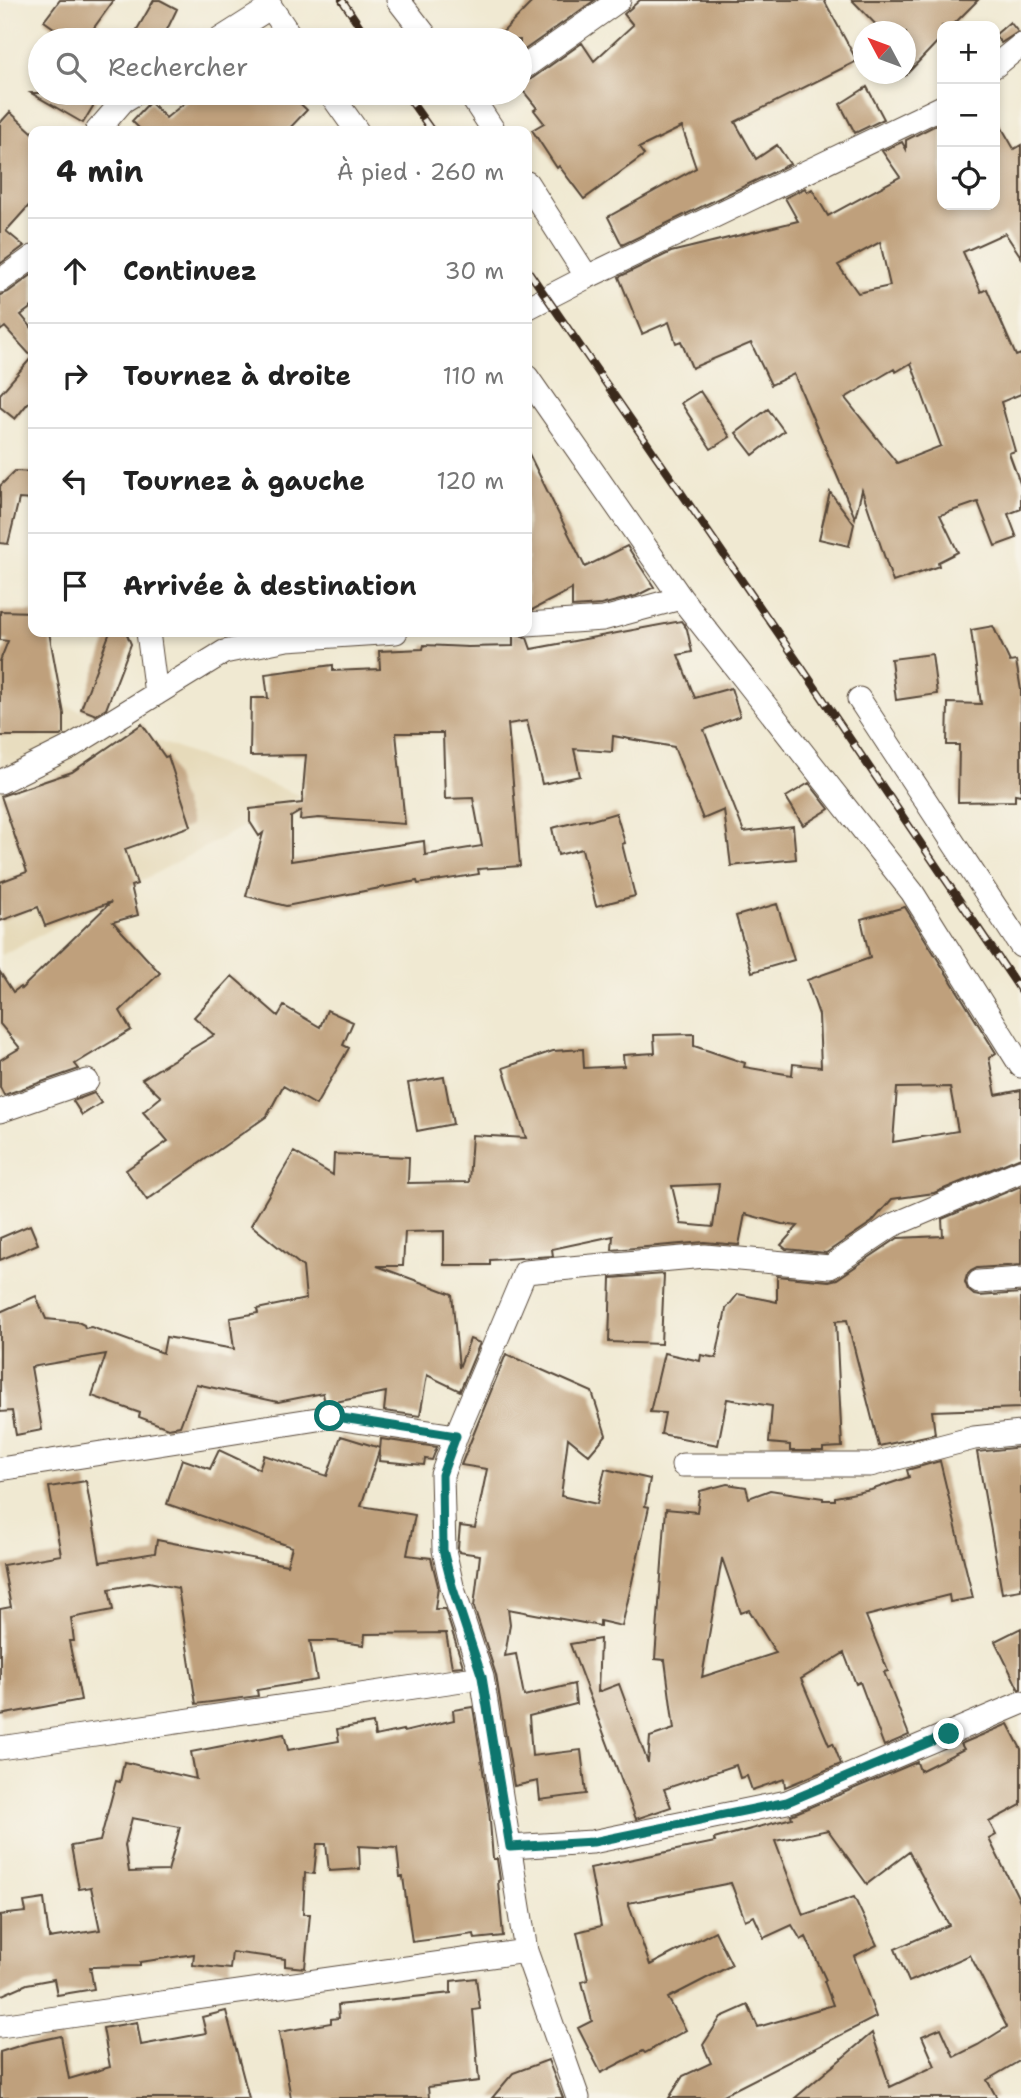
<!DOCTYPE html>
<html lang="fr">
<meta charset="utf-8">
<style>
body{margin:0;font-family:"Shantell Sans",sans-serif;background:#f2f2f2;color:#222}
.controls{position:absolute;right:21px;top:21px;display:grid;overflow:hidden;border-radius:14px;box-shadow:0 4px 10px #0003}
.controls button{width:63px;height:63px;display:grid;place-items:center;padding:0;border:0;border-bottom:2px solid #e0e0e0;background:#fff;color:#222;font:35px sans-serif}
.compass{position:absolute;left:853px;top:21px;width:63px;height:63px;border-radius:50%;background:#fff;box-shadow:0 4px 10px #0003;rotate:311deg}
.stop{position:absolute;width:21px;height:21px;margin:-16px;border:5px solid #0f766e;border-radius:50%;background:#fff}
.stop.end{background:#0f766e;border-color:#fff;box-shadow:0 2px 7px #0008}
.list{margin:0;padding:0;list-style:none}
h2{display:flex;justify-content:space-between;align-items:center;height:91px;margin:0;padding:0 28px;font-size:30px}
h2 small{font-size:23px;font-weight:400;color:#767676}
.list li{display:grid;grid-template-columns:46px 1fr auto;gap:21px;align-items:center;box-sizing:border-box;height:105px;padding:0 28px;border-top:2px solid #e0e0e0}
.list b{display:block;font-size:26px;white-space:nowrap}
.list em{font-size:23px;font-style:normal;color:#767676}
.icon{flex:none;width:38px;height:38px;fill:none;stroke:currentColor;stroke-width:2;stroke-linecap:round;stroke-linejoin:round}
.map{position:relative;flex:none;width:1021px;height:2098px;overflow:hidden}
.search{position:absolute;background:#fff;box-shadow:0 4px 10px #0003;left:28px;top:28px;width:504px;height:77px;display:flex;align-items:center;gap:18px;box-sizing:border-box;padding:0 24px;border-radius:38px;color:#767676;font-size:26px}
.panel{position:absolute;background:#fff;box-shadow:0 4px 10px #0003;left:28px;top:126px;width:504px;height:511px;border-radius:14px}
.map>svg:first-child{display:block}
.built{fill:#e6daba}
.building{fill:#bfa07b;fill-rule:evenodd}
.lines{fill:none;stroke-linecap:round;stroke-linejoin:round}
.street-casing{stroke:#564739;stroke-width:25}
.street{stroke:#fff;stroke-width:23}
.rail-casing{stroke:#3b2a1e;stroke-width:8}
.rail{stroke:#f7f3e8;stroke-width:5;stroke-dasharray:16;stroke-linecap:butt}
.route{stroke:#0f766e;stroke-width:9}
</style>
<div class="map">
<svg width="1021" height="2098" viewBox="0 0 1021 2098">
<rect width="100%" height="100%" fill="#f7f3e8"/>
<filter id="ink" filterUnits="userSpaceOnUse"><feTurbulence type="fractalNoise" baseFrequency=".0143" numOctaves="2"/><feDisplacementMap in="SourceGraphic" scale="14" xChannelSelector="R" yChannelSelector="G"/><feConvolveMatrix kernelMatrix="1 2 1 2 8 2 1 2 1" color-interpolation-filters="sRGB"/></filter>
<filter id="wash" filterUnits="userSpaceOnUse"><feTurbulence type="fractalNoise" baseFrequency=".00686" numOctaves="4" result="noise"/><feDisplacementMap in="SourceGraphic" scale="28" xChannelSelector="R" yChannelSelector="G"/><feGaussianBlur stdDeviation="1.57" result="paint"/><feColorMatrix in="noise" values="0 0 0 0 0 0 0 0 0 0 0 0 0 0 0 0 0 1.4 0 .05"/><feComposite in="paint" operator="in"/></filter>
<g filter="url(#wash)">
<rect width="100%" height="100%" fill="#f0e9d2"/>
<path class="built" d="M0 680 301 796 0 956Z"/>
<g id="blocks">
<path class="building" d="M60 0H114L85 40H71L44 21Z
M154 0H160L177 9 162 40H131Z
M534 0H595L520 53V40H495Z
M640 0H824L857 61 735 122 756 159 777 145 790 164 622 245 608 217 696 168 682 127 639 148 644 155 584 199 559 166 557 168 532 130 544 123 534 110 537 108 520 87 582 43 594 61 633 25 624 14Z
M852 0H978L952 26H942V37L906 75V32H883Z
M1010 22 1018 32 1001 43 995 35Z
M867 87 884 119 855 133 840 104Z
M31 93H101L83 123Z
M197 93H289L307 110 287 131H142L132 121 150 102 166 118Z
M10 112 33 133V201L6 231 24 246 0 264V123Z
M995 116 1014 149 1021 145V257L1005 233 963 252 981 292 987 289 1016 356 1021 354V394L1001 402 1015 451 1009 453 1021 486V509L1008 514 1017 538 995 546 978 502 940 515 958 552 938 562 939 566 893 582 862 490 855 518 794 374 771 385 751 343 692 368 681 341 676 343 669 322 642 334 619 277 671 252 798 221 785 198 805 188 807 192 812 189 828 216 900 177 882 151 902 142 906 149V140L942 122V205H995ZM880 242 890 286 858 293 838 265ZM911 363 941 446 897 463 845 398 894 369 896 372Z
M33 274V306L21 315 33 329V397L15 419 0 407V394L32 357 5 327 0 331V295L8 292Z
M700 391 730 437 711 449 681 403Z
M768 409 784 431 753 455 736 433Z
M527 450 585 567 627 546 654 587 636 596 601 605 572 607V589L532 610H527Z
M15 471 33 472V500L19 499 8 544 0 543V486Z
M830 492 854 524 849 546 819 539Z
M0 611 33 612V632H49L64 714V734L60 736H0V661L8 641 0 640Z
M681 621 687 629 692 652 678 655 695 698 731 688 740 716 704 730 744 832 793 826 796 859 731 866 724 810 703 819 674 747 613 736 612 752 574 749 580 776 542 784 527 721 508 724 520 866 478 869 479 874 418 884 417 881 286 906 246 896 263 833 259 836 250 822V809L302 803 306 755 250 756 251 698H268L265 674 333 665V671L380 669 379 651 423 649 424 645 468 647 513 646V632L527 638 531 649ZM396 733H443L445 799 473 798 482 846 425 855 424 841 291 861V817L301 811 300 820 319 818 405 824Z
M993 626 1010 662 1016 661 1021 690V795L1015 794V801L958 802 959 745H947L948 703 981 704 971 630Z
M110 632H126L131 644 106 709 96 715 81 709Z
M932 654 937 694 896 700 891 659Z
M142 724 165 757 168 756 191 826 125 849 137 884 131 886 138 915 113 922 160 973 120 1011 131 1030 75 1064 79 1069 4 1095 0 1087V1060L20 1048 0 1024V972L13 992 20 987 21 989 111 902 45 926 38 907 0 921V882L27 872 1 796 72 772Z
M809 783 829 809 803 825 786 797Z
M616 813 625 843 622 844 635 896 596 906 582 849 558 855 552 828 589 819V821Z
M777 904 794 960 752 972 736 916Z
M905 907 996 1053 989 1058 996 1095 1021 1090V1157L934 1193 892 1199 872 1222 826 1253 786 1249 781 1245 798 1226 782 1224 745 1214 739 1245 704 1242 612 1250 613 1236 552 1249 553 1256 490 1260V1265H444V1231L405 1232 403 1266H377L452 1294 459 1368 470 1339 480 1343 460 1391 427 1375 420 1416 384 1411 386 1392 325 1404 323 1393 278 1402 196 1384 180 1426 168 1428 139 1417 140 1413 92 1396 106 1354 31 1367 42 1430 16 1435 12 1411 0 1412V1312L36 1296 46 1319 78 1322 84 1325 85 1328 91 1327 163 1353 166 1337 234 1349 230 1318 258 1313 257 1309 306 1299 303 1267 251 1225 294 1152 333 1175 334 1154 409 1157 408 1183 469 1182 472 1135 526 1138 503 1068 553 1051 583 1049 584 1068 624 1066 623 1055 655 1053 654 1035 694 1034V1046L745 1063 744 1067 792 1075 793 1064 821 1067 819 1015 807 980 870 958 861 919ZM950 1087 958 1131 893 1142 897 1088ZM719 1184 713 1227 681 1224 672 1186Z
M232 976 278 1016 284 1006 320 1027 327 1010 353 1022 343 1045 349 1048 316 1105 283 1086 267 1116 147 1200 126 1170 168 1141 143 1112 161 1097 142 1079 214 1035 194 1017Z
M444 1077 453 1124 417 1131 408 1083Z
M94 1093 101 1103 82 1115 73 1101Z
M1021 1186V1265L977 1268 971 1271 967 1275 965 1282 968 1290 974 1295 979 1296 1021 1293V1408L932 1411 935 1434 879 1446 847 1320 836 1321 842 1447 823 1448V1451H790V1445L769 1443 772 1406 727 1399 718 1445 661 1434 665 1413 650 1412 664 1353 700 1361 701 1355 716 1358 726 1309 738 1294 777 1302V1276L829 1281 837 1279 898 1238 943 1236 942 1219Z
M30 1225 38 1244 0 1260V1238Z
M664 1274 661 1344 609 1342 611 1278Z
M506 1354 592 1392 606 1435 589 1455 568 1438 561 1496 597 1504 605 1469 650 1479 645 1506 649 1507 622 1626 600 1621V1626L508 1609 510 1624 505 1656 516 1654 524 1696 574 1684 576 1704 529 1716 532 1756 581 1750 586 1794 540 1800 538 1781 514 1786 496 1675 474 1607 480 1555 459 1552 458 1548 460 1526 475 1528 487 1469 461 1465Z
M341 1436 380 1448 361 1506 415 1515 407 1555 431 1558 438 1586 435 1609H445L463 1666 452 1667 446 1633 365 1634 364 1645 334 1641H310L317 1680 257 1690 258 1696 196 1704 178 1588 149 1582 109 1589 113 1610 71 1618 74 1641H69L81 1700 0 1715V1609L11 1607 3 1565 61 1555 49 1487 86 1481 100 1562 155 1553 157 1540 287 1565 292 1547 167 1504 182 1459 210 1469 219 1450 259 1469 264 1455 327 1476Z
M381 1439 437 1447 432 1460 425 1459 424 1465 379 1461Z
M1021 1447V1590L1002 1593 977 1452Z
M940 1461 973 1598 950 1602 949 1595 866 1616 888 1671 884 1672 909 1735 884 1746 860 1682 856 1684 844 1653 801 1679 829 1745 833 1743 841 1764 785 1787 784 1779 752 1790 747 1776 740 1778 736 1765 664 1789 671 1807 636 1819 570 1644 600 1639 598 1692 619 1684 648 1763 650 1737 674 1729 665 1660 655 1659 666 1509 697 1512 700 1491 727 1484 746 1487 749 1498 770 1490 823 1498V1500H835V1497L871 1490 909 1477 907 1470ZM722 1558 741 1613 749 1610 776 1653 702 1677Z
M1021 1628V1689L1019 1690 995 1641Z
M473 1707 489 1809 493 1859H497L500 1880 498 1881 503 1936 475 1939 474 1934 412 1942 403 1877H400L397 1848 359 1846 360 1869 329 1871 326 1844H317L314 1874 305 1873 303 1914H310L305 1968 285 1966V1959L232 1952 230 1969 193 1965 194 1954 140 1962V1966L90 1967 94 1989 57 1995 54 1979 27 1984 0 1996V1915L26 1912 24 1902 44 1899 49 1938 100 1930 91 1887 79 1889 71 1846 100 1841 116 1781 120 1782 124 1762 196 1779 191 1752 284 1734 288 1750 339 1741 337 1729 373 1723 375 1736 403 1730 404 1732 454 1720 453 1710ZM132 1818 180 1827 168 1871 129 1872 125 1845Z
M1008 1724 1021 1749V1805L989 1822 996 1835 989 1839 1021 1903V2060L987 2080 997 2098H795L872 2033 890 2087 935 2066 922 2036 941 2028 954 2057 978 2045 1007 2027 970 1955 909 1982 895 1949 949 1925 909 1852 867 1884 828 1830 775 1841 803 1915 854 1897 877 1945 854 1956 876 2017 718 2098H669L683 2076 711 2063 703 2045 721 2017 748 2005 758 2027 833 2005 824 1981 826 1980 806 1937 801 1940 792 1925 764 1938 754 1916 745 1920 731 1883 628 1903 650 1965 715 1931 732 1965 668 1998 686 2030 645 2053 643 2051 601 2073 578 2028 592 2021 582 1982 588 1980 577 1932 601 1926 590 1868 715 1842 714 1839 792 1818 791 1815 917 1762 920 1771 964 1749 961 1744 963 1743Z
M476 1978 480 2009 473 2010 479 2081 428 2087 429 2098H291L279 2032 331 2023V2019L339 2018 338 2005 451 1993V1981Z
M226 2011 249 2098H0V2052L28 2043 61 2036 69 2079 110 2067 103 2028 137 2022 141 2045 206 2033 202 2017Z
M548 2060 563 2098H492L513 2073Z"/>
</g>
</g>
<g filter="url(#ink)">
<use href="#blocks" fill-opacity="0" stroke="#564739" stroke-width="2"/>
<g class="lines">
<defs>
<path id="street" d="M266 0 293 40
M398 0 429 40
M219 40 271 7
M995 66 1021 45
M520 70 619 0
M330 93 357 131
M469 93 494 131
M97 131 123 101 136 93
M527 183 587 277
M0 281 33 257
M527 308 587 277 942 107
M527 377 681 598 912 892 1021 1066
M527 624 603 619 681 598
M148 632 156 694
M859 699 1021 946
M0 782 70 747 224 652 287 639 396 632
M0 1111 87 1081
M979 1282 1021 1279
M683 1465H870L974 1438 1021 1433
M0 1469 330 1417 456 1436
M0 1748 482 1677
M510 1847 592 1842 787 1802 1021 1703
M0 2026 526 1951
M578 2098 526 1951 482 1677 452 1586 444 1550 442 1475 456 1436 525 1272 705 1256 830 1267 891 1226 1021 1171"/>
</defs>
<use href="#street" class="street-casing"/>
<use href="#street" class="street"/>
<defs>
<path id="rail" d="M342 0 369 40
M405 93 432 131
M527 269 800 665 1021 991"/>
</defs>
<use href="#rail" class="rail-casing"/>
<use href="#rail" class="rail"/>
</g>
</g>
<g class="lines" filter="url(#ink)">
<path class="route" d="M330 1416 456 1436 442 1475 443 1550 452 1586 482 1677 510 1847 593 1842 787 1802 949 1734"/>
</g>
</svg>
<div class="controls">
<button>+</button>
<button>−</button>
<button><svg class="icon" aria-label="locate" viewBox="0 0 24 24"><circle cx="12" cy="12" r="6"/><path d="M12 2v4M12 18v4M2 12h4M18 12h4"/></svg></button>
</div>
<svg class="compass" viewBox="-18 -18 36 36"><path d="M0-13l5 13h-10z" fill="#e53935"/><path d="M0 13l5-13h-10z" fill="#767676"/></svg>
<div class="stop" style="left:330px;top:1416px"></div>
<div class="stop end" style="left:949px;top:1734px"></div>
<div class="search"><svg class="icon" aria-label="search" viewBox="0 0 24 24"><circle cx="10" cy="10" r="6"/><path d="M15 15l6 6"/></svg>Rechercher</div>
<section class="panel">
<h2>4 min<small>À pied · 260 m</small></h2>
<ul class="list">
<li><svg class="icon" aria-label="ahead" viewBox="0 0 24 24"><path d="M12 20V5M6 11l6-6 6 6"/></svg><div><b>Continuez</b></div><em>30 m</em></li>
<li><svg class="icon" aria-label="right" viewBox="0 0 24 24"><path d="M7 20v-9h11M14 6l5 5-5 5"/></svg><div><b>Tournez à droite</b></div><em>110 m</em></li>
<li><svg class="icon" aria-label="left" viewBox="0 0 24 24"><path d="M17 20v-9H6M10 6l-5 5 5 5"/></svg><div><b>Tournez à gauche</b></div><em>120 m</em></li>
<li><svg class="icon" aria-label="arrive" viewBox="0 0 24 24"><path d="M6 21V4h12l-3 4 3 4H6"/></svg><div><b>Arrivée à destination</b></div></li>
</ul>
</section>
</div>
